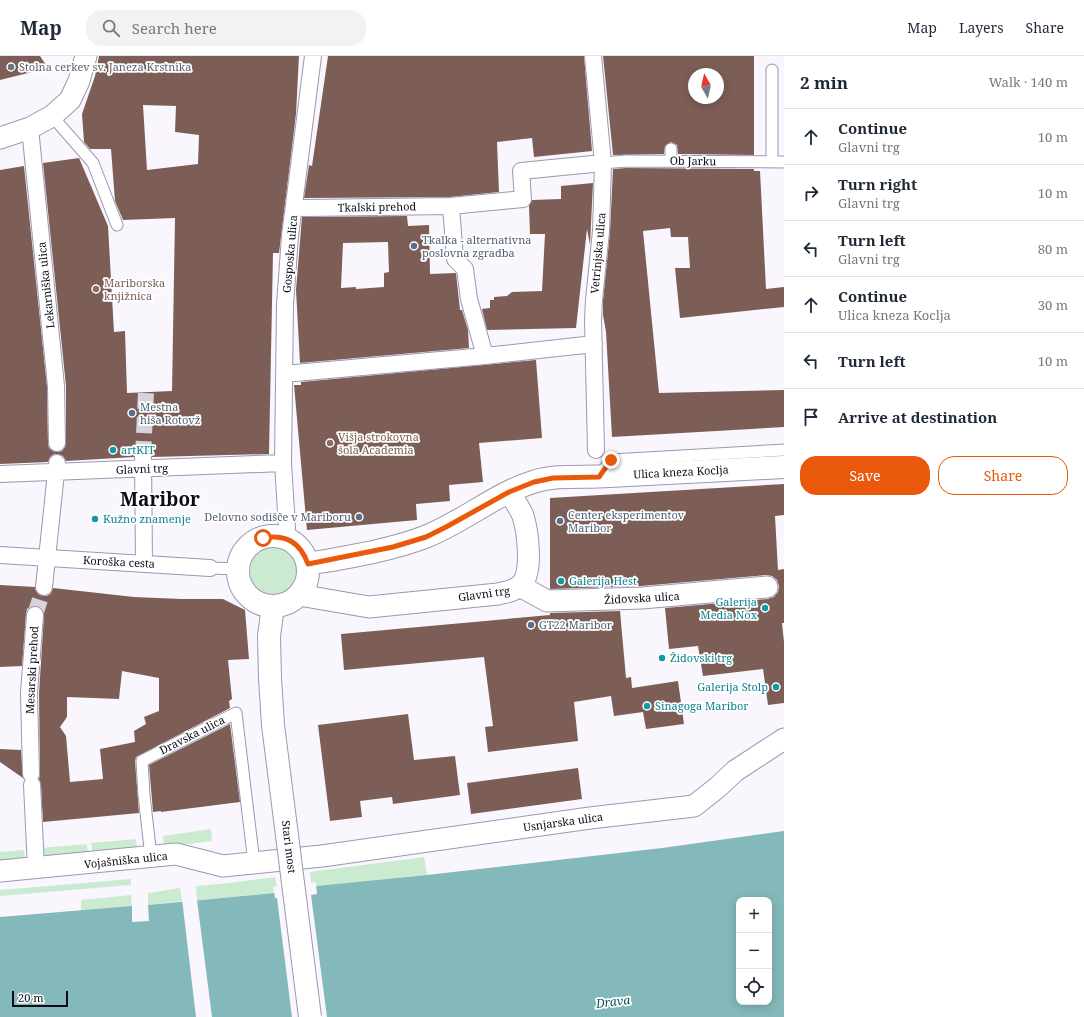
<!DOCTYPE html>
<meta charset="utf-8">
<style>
body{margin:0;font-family:"Noto Serif",serif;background:#f2f2f3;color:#1f2937}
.controls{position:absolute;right:12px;bottom:12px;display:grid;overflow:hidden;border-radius:8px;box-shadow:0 2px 10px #0003}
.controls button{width:36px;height:36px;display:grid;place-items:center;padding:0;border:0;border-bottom:1px solid #e0e1e3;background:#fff;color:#1f2937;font:20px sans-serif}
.compass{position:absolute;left:688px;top:12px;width:36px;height:36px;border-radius:50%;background:#fff;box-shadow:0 2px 10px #0003;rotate:352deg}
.scale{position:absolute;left:12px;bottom:10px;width:56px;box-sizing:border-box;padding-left:4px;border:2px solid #0e0b15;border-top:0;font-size:11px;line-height:14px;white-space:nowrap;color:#0e0b15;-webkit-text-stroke:3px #fff;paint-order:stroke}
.stop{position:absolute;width:12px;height:12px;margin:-9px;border:3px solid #ea580c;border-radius:50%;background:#fff}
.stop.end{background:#ea580c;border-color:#fff;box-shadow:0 1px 4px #0008}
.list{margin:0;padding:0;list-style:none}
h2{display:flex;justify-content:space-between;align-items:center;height:52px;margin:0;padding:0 16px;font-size:17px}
h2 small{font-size:13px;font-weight:400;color:#747a83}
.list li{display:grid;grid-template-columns:26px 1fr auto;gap:12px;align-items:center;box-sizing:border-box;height:56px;padding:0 16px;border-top:1px solid #e0e1e3}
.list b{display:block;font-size:15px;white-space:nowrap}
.list p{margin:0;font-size:13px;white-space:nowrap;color:#747a83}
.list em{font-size:13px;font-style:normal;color:#747a83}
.actions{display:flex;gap:8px;padding:12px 16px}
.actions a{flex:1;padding:9px 0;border:1px solid #ea580c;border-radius:16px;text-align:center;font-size:14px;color:#ea580c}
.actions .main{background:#ea580c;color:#fff}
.icon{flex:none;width:22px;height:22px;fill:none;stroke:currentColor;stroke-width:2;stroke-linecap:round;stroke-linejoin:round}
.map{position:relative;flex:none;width:784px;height:961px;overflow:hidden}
header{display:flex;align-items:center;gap:24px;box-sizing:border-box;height:56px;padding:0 20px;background:#fff;border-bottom:1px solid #e0e1e3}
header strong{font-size:19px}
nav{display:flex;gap:22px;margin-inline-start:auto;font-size:14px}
.search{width:280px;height:36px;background:#f2f2f3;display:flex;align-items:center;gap:10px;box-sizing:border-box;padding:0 14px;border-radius:16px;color:#747a83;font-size:15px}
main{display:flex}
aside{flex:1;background:#fff}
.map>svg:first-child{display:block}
.green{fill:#cbebd1}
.water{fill:#83b9ba;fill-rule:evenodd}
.pier{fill:#f9f7fd}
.building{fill:#7d5e57;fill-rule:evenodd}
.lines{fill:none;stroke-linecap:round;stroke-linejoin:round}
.pedestrian-tunnel{stroke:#d6d4da;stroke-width:16;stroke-dasharray:16 8;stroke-linecap:butt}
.service-casing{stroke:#9d96b2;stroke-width:13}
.pedestrian-casing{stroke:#9d96b2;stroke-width:18}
.minor-casing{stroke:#9d96b2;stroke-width:23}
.tertiary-casing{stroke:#9d96b2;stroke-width:24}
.service{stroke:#fff;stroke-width:11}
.pedestrian{stroke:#fff;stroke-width:16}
.minor{stroke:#fff;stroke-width:21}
.tertiary{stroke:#fff;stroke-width:22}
.tertiary-bridge-casing{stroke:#9d96b2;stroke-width:24;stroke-linecap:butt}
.tertiary-bridge{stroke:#fff;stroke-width:22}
.route{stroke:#ea580c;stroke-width:5}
.worship-dot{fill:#6b7280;stroke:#fff;stroke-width:1.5}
.service-dot{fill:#5c6f8a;stroke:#fff;stroke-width:1.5}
.education-dot{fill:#8d6e63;stroke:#fff;stroke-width:1.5}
.culture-dot{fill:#0f9aa8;stroke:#fff;stroke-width:1.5}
.labels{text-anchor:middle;stroke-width:3.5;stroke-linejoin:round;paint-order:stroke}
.worship-label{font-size:11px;fill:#5b616d;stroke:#fff;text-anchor:start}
.street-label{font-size:11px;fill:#0e0b15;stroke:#fff}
.service-label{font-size:11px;fill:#4e5e75;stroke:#fff;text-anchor:start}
.education-label{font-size:11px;fill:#785e54;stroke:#fff;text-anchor:start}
.culture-label{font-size:11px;fill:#0d838f;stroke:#fff;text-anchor:start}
.water-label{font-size:12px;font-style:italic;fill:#005456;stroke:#fff}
.town-label{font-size:19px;font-weight:bold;fill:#0e0b15;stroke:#fff}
</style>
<header>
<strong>Map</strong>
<div class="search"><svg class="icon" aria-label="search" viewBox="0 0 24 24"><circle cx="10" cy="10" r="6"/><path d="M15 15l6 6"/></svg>Search here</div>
<nav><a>Map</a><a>Layers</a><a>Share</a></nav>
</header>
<main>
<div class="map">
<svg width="784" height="961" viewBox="0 0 784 961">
<rect width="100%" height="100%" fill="#f9f7fd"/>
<path class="green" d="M250 515a24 24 0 1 1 48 0a24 24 0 1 1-48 0Z
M211 773 212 785 164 791 163 780Z
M136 783 137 794 93 799 91 787Z
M87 788 88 799 42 803 41 792Z
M24 794 25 804 0 806V796Z
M424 801 427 819 316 830V826L311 827 310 816Z
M275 821 277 830 273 831 274 837 197 844 196 830 229 827Z
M131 823V829L0 840V834Z
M180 832 182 845 148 849V837Z
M131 839 132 850 81 855V844Z"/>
<path class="water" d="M784 775V961H0V861L132 850V866L149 865 148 849 274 837 316 830 427 819 662 792ZM739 844H769V946H739Z"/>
<path class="pier" d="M316 828 317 838 311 839 327 961H292L277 842H275L274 835Z
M197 842V844L212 961H196L182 843Z"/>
<path class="building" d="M0 0H40L48 12 0 24Z
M99 0H299L296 58 279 197H273L269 398 152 401 151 397 148 393 143 392 139 393 135 396 134 401 66 405 63 400 58 398H54L50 401 48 406 0 408V114L24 110 47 331 48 387 49 392 53 395 58 396 62 395 65 391 66 387V330L43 107 79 102 108 170 114 276 125 275 127 337 172 335 175 162 123 164 115 145 111 93H90L84 86 82 58 95 20ZM143 49 176 50 175 76 199 79 198 108 147 114Z
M328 0H584L592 95 534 101 532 82 497 86 499 136 450 141 304 142 309 109 312 110Z
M603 0H754V99L678 98 677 89 671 86 665 90 664 98 613 99ZM694 18H718V42H694Z
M626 112 754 113V115H760L766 233 784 231V251L680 262 675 212H690L688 181H671L670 172 643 175 659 337 784 334V371L612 381 606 276 603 259V245L610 176 613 113Z
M593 127 590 189 587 173 576 272 487 274 482 253 490 252V244H494V241L507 240 512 236 542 235 545 178H530L529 150 532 144 561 143V130Z
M407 160 408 170 429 169 430 218 456 217 460 254H462L468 274 469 292 300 307 296 234 302 161ZM388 186 389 216 384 217V231L356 233V231L341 232 343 187Z
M536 304 542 382 479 387 483 426 449 429 450 445 416 448 417 464 307 474 294 329H301V326Z
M784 428V459L775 460 778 514 784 513V567H782L784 586V647L768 649 763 613 703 620 698 590 669 593 665 552 768 543 774 541 778 536 779 530 777 524 772 520 766 519 641 530 550 533V442Z
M0 529 35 531 38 538 43 540H47L51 537 53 532 134 541 182 543H223L245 554 249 603 228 604 232 643 229 645 230 652 136 701 135 705 139 757 43 766 41 729 39 723 40 718 39 637 44 559 43 555 40 551 35 550H31L27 553 26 558 22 610 0 611ZM122 615 159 622V655L144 661 146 668 134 675 135 686 100 693 103 723 70 726 66 680 60 671 67 661V641L119 643Z
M620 555 626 622 631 621 632 632 678 625 684 668 646 673 643 656 614 660 611 640 574 646 578 685 488 696 485 671 493 670 484 601 344 614 341 578 550 559V557Z
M408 658 414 704 455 700 460 739 393 748 392 741 360 745 362 761 330 765 318 669Z
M230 668 240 746 161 756V755L153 756 149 709Z
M0 693 21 694 23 722 0 706Z
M578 712 582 743 471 758 467 727Z"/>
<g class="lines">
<path class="pedestrian-tunnel" d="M143 401 146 336
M35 559 44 531"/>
<defs>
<path id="service" d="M772 14V106
M52 60 93 107 117 169
M671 93V105
M603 107 626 105 784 106
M599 420 611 404 784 394
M210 512 239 513
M151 801 144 739 142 705 236 657 254 807"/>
<path id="pedestrian" d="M593 0 603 107 601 175 594 244 593 264 596 394
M30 72 56 330 57 387
M451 150 455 203 465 213 469 243 485 300
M303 152 451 150 523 143 521 115 603 107
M284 318 485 300 594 288
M143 401 144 507
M283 407 287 472
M0 418 283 407 285 249 290 180 313 0
M0 499 210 512
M44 531 57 407
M31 718 29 637 35 559
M32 729 36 812"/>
<path id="minor" d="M0 82 30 72 52 60 70 44 79 25 86 0
M520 530 547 545 642 542 767 531
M299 539 369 551 498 538C506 536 515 535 521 529 533 517 528 476 523 460 520 452 514 444 509 436
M0 815 176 798 223 810 322 800 590 762 694 750 718 731 735 715 784 683"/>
<path id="tertiary" d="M238 515a35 35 0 1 1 70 0a35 35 0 1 1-70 0Z
M308 508C347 501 388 495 425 481 463 466 495 438 533 426 557 418 584 422 609 420 667 417 726 414 784 411
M270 622 269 580 273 550"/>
</defs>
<use href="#service" class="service-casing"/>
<use href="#pedestrian" class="pedestrian-casing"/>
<use href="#minor" class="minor-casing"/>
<use href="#tertiary" class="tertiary-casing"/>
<use href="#service" class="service"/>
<use href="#pedestrian" class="pedestrian"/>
<use href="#minor" class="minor"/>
<use href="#tertiary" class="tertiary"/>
<defs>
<path id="tertiary-bridge" d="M270 622 273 669 310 961"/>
</defs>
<use href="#tertiary-bridge" class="tertiary-bridge-casing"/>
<use href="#tertiary-bridge" class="tertiary-bridge"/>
</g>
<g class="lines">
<path class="route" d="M263 482C286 478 300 486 308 508L393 491 426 481 446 471 509 436 534 426 553 422 599 421 611 404"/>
</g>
<circle class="worship-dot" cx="11" cy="11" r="4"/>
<g class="service-dot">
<circle cx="414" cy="190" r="4"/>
<circle cx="132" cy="357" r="4"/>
<circle cx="359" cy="461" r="4"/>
<circle cx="560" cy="465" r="4"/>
<circle cx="531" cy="569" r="4"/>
</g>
<g class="education-dot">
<circle cx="96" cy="233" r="4"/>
<circle cx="330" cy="387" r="4"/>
</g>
<g class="culture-dot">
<circle cx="113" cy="394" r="4"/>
<circle cx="95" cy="463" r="4"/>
<circle cx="561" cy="525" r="4"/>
<circle cx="765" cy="552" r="4"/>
<circle cx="662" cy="602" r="4"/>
<circle cx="776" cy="631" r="4"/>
<circle cx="647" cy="650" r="4"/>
</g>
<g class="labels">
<g class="worship-label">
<text x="19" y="15">Stolna cerkev sv. Janeza Krstnika</text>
</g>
<g class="street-label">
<text transform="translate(693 105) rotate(1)" y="4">Ob Jarku</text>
<text transform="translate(377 151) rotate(-1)" y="4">Tkalski prehod</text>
<text transform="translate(598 197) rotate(-85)" y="4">Vetrinjska ulica</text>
<text transform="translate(290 198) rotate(-85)" y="4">Gosposka ulica</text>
<text transform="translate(46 229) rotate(-96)" y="4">Lekarniška ulica</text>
<text transform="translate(142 413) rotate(-2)" y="4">Glavni trg</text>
<text transform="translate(681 416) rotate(-3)" y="4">Ulica kneza Koclja</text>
<text transform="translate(119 506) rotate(3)" y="4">Koroška cesta</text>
<text transform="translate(484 538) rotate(-8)" y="4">Glavni trg</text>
<text transform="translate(642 542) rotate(-3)" y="4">Židovska ulica</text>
<text transform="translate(32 614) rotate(-87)" y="4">Mesarski prehod</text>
<text transform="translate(192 679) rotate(-27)" y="4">Dravska ulica</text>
<text transform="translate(563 766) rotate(-8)" y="4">Usnjarska ulica</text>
<text transform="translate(289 791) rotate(83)" y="4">Stari most</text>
<text transform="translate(126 804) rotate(-6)" y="4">Vojašniška ulica</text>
</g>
<g class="service-label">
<text x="422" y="188">Tkalka - alternativna<tspan x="422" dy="13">poslovna zgradba</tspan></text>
<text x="140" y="355">Mestna<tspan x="140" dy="13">hiša Rotovž</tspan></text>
<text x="568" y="463">Center eksperimentov<tspan x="568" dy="13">Maribor</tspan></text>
<text x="351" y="465" text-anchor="end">Delovno sodišče v Mariboru</text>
<text x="539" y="573">GT22 Maribor</text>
</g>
<g class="education-label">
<text x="104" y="231">Mariborska<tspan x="104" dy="13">knjižnica</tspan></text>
<text x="338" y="385">Višja strokovna<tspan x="338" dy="13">šola Academia</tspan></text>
</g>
<g class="culture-label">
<text x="121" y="398">artKIT</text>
<text x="103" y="467">Kužno znamenje</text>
<text x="569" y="529">Galerija Hest</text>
<text x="757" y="550" text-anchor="end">Galerija<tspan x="757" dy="13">Media Nox</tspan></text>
<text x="670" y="606">Židovski trg</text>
<text x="768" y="635" text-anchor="end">Galerija Stolp</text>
<text x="655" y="654">Sinagoga Maribor</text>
</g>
<g class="water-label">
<text transform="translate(613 946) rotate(-7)" y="4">Drava</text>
</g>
<g class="town-label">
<text x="160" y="450">Maribor</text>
</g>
</g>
</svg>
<div class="controls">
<button>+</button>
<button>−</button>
<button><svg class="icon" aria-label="locate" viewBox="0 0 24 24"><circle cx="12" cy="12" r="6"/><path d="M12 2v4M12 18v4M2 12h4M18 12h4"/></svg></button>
</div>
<svg class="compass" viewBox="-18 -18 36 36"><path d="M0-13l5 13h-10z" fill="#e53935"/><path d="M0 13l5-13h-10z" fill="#747a83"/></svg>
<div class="scale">20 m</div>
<div class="stop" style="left:263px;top:482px"></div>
<div class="stop end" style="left:611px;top:404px"></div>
</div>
<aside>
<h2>2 min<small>Walk · 140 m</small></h2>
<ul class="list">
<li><svg class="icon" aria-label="ahead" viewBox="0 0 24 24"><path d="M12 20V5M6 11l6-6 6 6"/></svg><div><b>Continue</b><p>Glavni trg</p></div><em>10 m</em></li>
<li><svg class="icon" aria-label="right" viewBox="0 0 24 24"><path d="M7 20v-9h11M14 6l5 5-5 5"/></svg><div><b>Turn right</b><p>Glavni trg</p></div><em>10 m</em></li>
<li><svg class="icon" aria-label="left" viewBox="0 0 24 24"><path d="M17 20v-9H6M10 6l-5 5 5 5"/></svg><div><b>Turn left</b><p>Glavni trg</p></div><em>80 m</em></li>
<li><svg class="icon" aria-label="ahead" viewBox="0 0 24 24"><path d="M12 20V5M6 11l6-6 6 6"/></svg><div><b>Continue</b><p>Ulica kneza Koclja</p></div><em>30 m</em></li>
<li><svg class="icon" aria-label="left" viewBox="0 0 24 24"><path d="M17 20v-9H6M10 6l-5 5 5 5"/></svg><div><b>Turn left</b></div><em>10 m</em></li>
<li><svg class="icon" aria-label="arrive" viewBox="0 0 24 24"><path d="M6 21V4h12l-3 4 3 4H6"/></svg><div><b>Arrive at destination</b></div></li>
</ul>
<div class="actions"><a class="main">Save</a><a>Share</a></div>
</aside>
</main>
